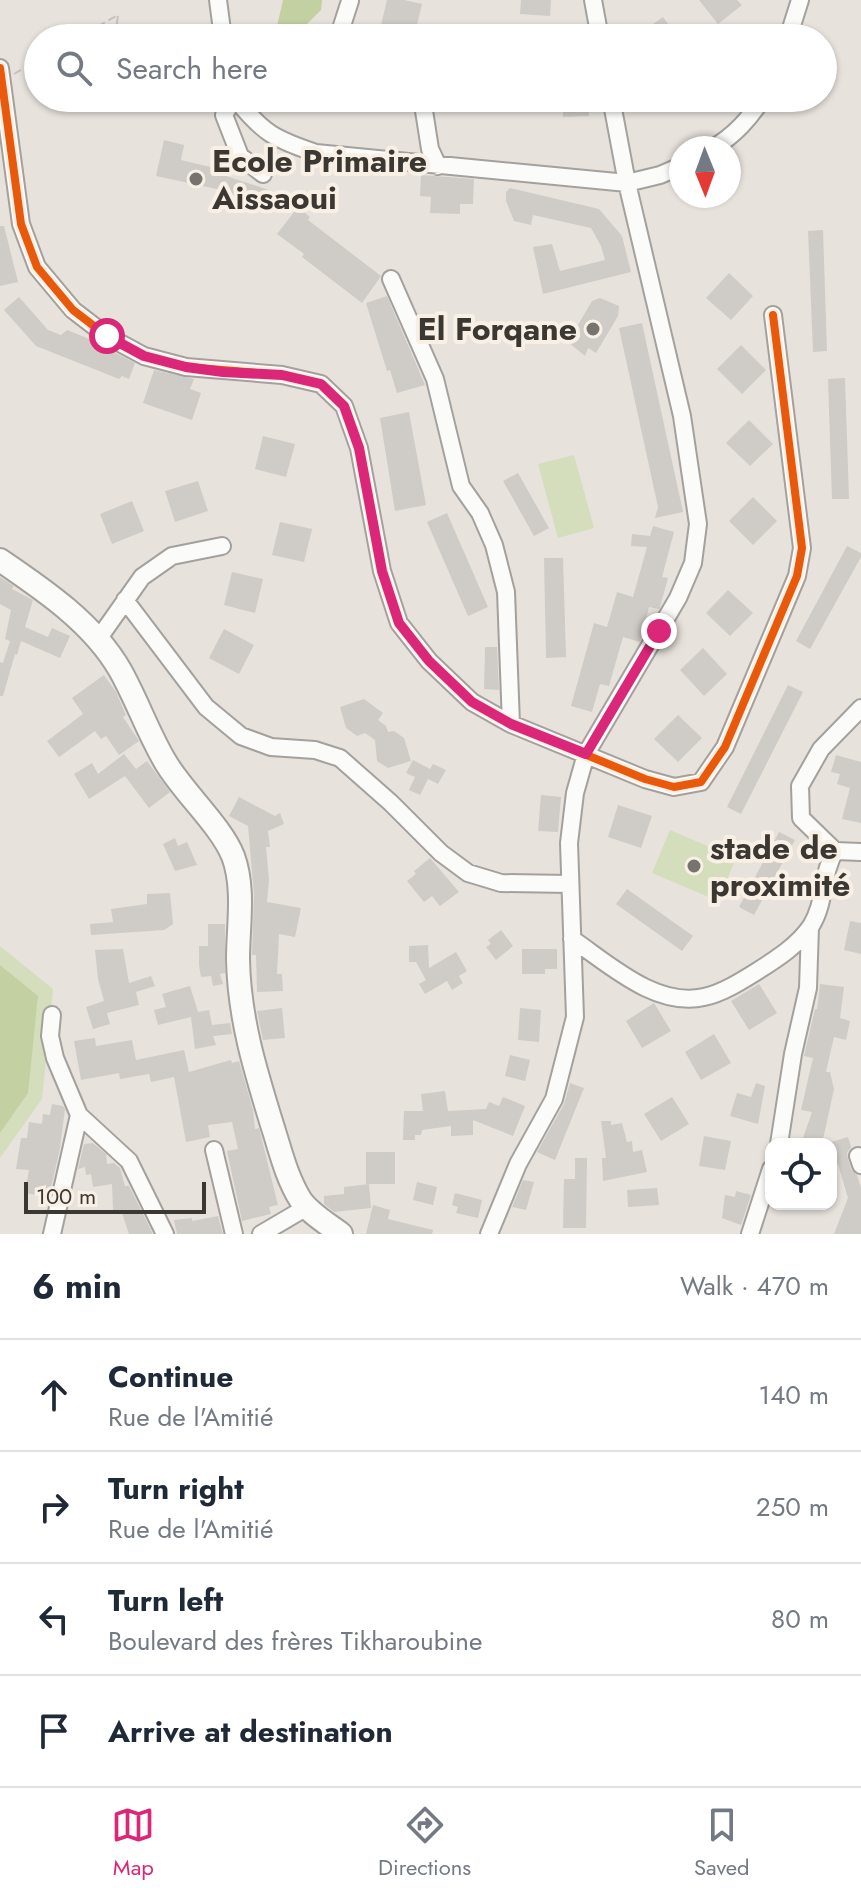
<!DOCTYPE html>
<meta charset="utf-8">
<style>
body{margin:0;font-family:Jost,sans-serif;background:#f6f6f7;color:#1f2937}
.controls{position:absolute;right:24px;bottom:24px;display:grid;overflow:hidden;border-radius:16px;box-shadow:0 2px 6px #0004}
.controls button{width:72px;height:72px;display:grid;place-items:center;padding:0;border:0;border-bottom:2px solid #e0e1e3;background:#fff;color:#1f2937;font:40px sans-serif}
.compass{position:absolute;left:669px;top:136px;width:72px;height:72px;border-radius:50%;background:#fff;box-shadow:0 2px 6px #0004;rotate:179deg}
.scale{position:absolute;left:24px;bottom:20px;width:182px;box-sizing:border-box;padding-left:8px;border:4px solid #3b3834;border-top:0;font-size:22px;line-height:28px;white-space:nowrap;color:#3b3834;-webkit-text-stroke:6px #f8efe5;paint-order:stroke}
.stop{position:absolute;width:24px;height:24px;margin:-18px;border:6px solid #db2777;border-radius:50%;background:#fff}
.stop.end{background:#db2777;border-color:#fff;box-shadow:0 2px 8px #0008}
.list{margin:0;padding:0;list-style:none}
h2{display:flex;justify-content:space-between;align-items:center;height:104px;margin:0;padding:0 32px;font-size:34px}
h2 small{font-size:26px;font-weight:400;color:#747a83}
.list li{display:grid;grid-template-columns:52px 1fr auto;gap:24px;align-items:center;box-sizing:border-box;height:112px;padding:0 32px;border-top:2px solid #e0e1e3}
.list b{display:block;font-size:30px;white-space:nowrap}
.list p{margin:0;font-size:26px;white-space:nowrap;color:#747a83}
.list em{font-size:26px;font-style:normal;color:#747a83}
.icon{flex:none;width:44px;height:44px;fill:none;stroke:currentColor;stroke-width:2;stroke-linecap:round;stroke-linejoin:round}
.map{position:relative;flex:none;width:861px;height:1234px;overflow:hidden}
.search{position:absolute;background:#fff;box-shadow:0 2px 6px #0004;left:24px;right:24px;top:24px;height:88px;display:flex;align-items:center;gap:20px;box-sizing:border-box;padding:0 28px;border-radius:44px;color:#747a83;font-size:30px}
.sheet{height:552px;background:#fff}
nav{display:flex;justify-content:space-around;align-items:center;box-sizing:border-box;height:112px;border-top:2px solid #e0e1e3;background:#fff;font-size:22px;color:#747a83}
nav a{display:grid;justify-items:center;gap:4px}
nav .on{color:#db2777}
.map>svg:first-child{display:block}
.green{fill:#d4debc}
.forest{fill:#c3d0a1}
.building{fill:#cfcbc7}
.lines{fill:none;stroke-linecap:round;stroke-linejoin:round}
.minor-casing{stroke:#a4a09c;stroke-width:20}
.major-casing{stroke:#a4a09c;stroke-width:26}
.path{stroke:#c4c2c0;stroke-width:2;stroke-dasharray:8 4;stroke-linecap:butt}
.minor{stroke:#fbfbfa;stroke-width:16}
.major{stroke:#fbfbfa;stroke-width:22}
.cycleway-casing{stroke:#f8efe5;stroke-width:13}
.cycleway{stroke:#e8590c;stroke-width:8}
.route{stroke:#db2777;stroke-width:10}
.poi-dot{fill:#77746f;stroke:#f8efe5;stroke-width:3}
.labels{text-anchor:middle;stroke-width:8;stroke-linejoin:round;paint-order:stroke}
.poi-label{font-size:32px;font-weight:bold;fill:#3b3834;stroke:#f8efe5;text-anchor:start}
</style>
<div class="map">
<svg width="861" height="1234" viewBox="0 0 861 1234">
<rect width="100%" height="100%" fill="#e7e2dc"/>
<path class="green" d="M574 455 594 528 558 538 538 464Z
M670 830 736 858 718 901 652 873Z
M0 946 53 989 42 1099 0 1158Z"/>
<path class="forest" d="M283 0H322L321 10 294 37 275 35Z
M0 965 38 996 28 1093 0 1133Z"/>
<path class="building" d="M387 0H404L422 4 415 33 381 25Z
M521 0H551L550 16 520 14Z
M699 0H737L742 5 718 24Z
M663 17 678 38H633Z
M355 98H387L385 112 354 108Z
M563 98H588L589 116 563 117Z
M164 140 184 145 181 160 227 171 226 176 269 190 263 207 230 196 231 192 156 176Z
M421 175 474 179 473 204H460V214L430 213 431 197 420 196Z
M510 188 599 209 622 236 631 272 543 294 533 247 552 244 560 271 605 260 601 246 591 228 533 215 531 225 514 221 506 201V192Z
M298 207 310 217 308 220 381 276 362 303 302 257 304 254 277 234Z
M0 226H4L18 282 0 286Z
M823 230 827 351 813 352 808 231Z
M729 273 753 296 731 320 706 298Z
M387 296 425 385 397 393 390 370 387 371 366 303Z
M19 297 48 330 61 335 67 330 87 338 135 363 129 379 122 376 119 379 36 346 4 310Z
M600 298 619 306 618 316 596 353 588 348 585 356 568 342 592 301Z
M642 323 683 512 655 518 658 507 619 328Z
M741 345 766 370 742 394 717 369Z
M154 370 194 379 190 389 201 393 192 420 143 403Z
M845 378 849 499H832L828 379Z
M409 412 426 505 395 511 380 418Z
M749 420 773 444 750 466 726 443Z
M263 436 295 444 286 477 255 469Z
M518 473 549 528 534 536 503 481Z
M198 481 208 511 175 522 165 491Z
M753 497 777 521 753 545 729 521Z
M132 501 144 531 112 544 100 514Z
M447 513 488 607 468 616 427 522Z
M280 522 312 529 304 562 272 555Z
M653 526 674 532 662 577 668 578 660 607 659 609 649 607 640 642 623 637 609 686 600 684 592 712 571 706 594 623 607 627 617 592 633 597 647 547 631 546 632 534 650 536Z
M847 546 861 553V557L810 649 796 641Z
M544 558H563L566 657 546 658Z
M232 572 263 579 255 613 224 605Z
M0 577 14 586 12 589 33 600 25 627 48 637 52 628 70 636 60 658 21 641 17 655 15 654 3 696H0V662L3 663 10 641 5 639 11 610 0 604Z
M728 590 753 613 730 636 706 613Z
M224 629 254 645 239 674 209 658Z
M485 647H497L499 690 484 689Z
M703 648 727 674 704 696 680 670Z
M104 675 116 692 126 715 123 717 139 741 119 755 106 736 101 739 95 731 59 757 47 741 83 714 72 698Z
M788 685 803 692 741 814 727 807Z
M364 699 383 713 378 720 386 726 388 732 394 731 404 738 411 761 388 768 377 761 375 740 365 733 357 736 346 728 340 707Z
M678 715 702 738 678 762 654 739Z
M124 754 136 769 147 761 170 792 149 808 125 776 89 799 74 774 92 763 98 774Z
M836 755 861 762V823L842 819 850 788 837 784 840 774 831 772Z
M413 760 430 769 433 764 446 770 438 784 428 779 420 795 409 790 415 777 406 773Z
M541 795 561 797 558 832 538 831Z
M239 797 275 816 280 813 284 824 268 831 270 847H266L269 880 267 902 301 908 295 937 279 934 277 974H282L283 991 257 992 256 955H252L254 894 248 826 229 816Z
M618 805 652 816 641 848 608 837Z
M779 832 795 840 754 915 739 907Z
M175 838 178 846 187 842 197 865 175 871 163 844Z
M430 858 459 892 440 906 432 896 424 902 407 881 416 874 414 871Z
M627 889 693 936 682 951 616 904Z
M170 893 173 924 164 930 91 935 90 924 113 922 111 909 147 904V894Z
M850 921 861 923V954L844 950Z
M208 924H225V973L220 974 223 984 213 986 211 976 201 977 199 965V946H208Z
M501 930 513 946 496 960 486 947 491 944 488 940Z
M428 945 429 968 456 952 467 971 459 976 463 983 452 990 447 981 425 994 419 984 426 980 416 962H409V946Z
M123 949 129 983 151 976 155 986 136 992 139 1005 107 1013 110 1024 93 1029 86 1007 104 1001 98 979 95 950Z
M522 949H557V969H545V974H522Z
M759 984 777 1013 749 1030 731 1001Z
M820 984 844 987 840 1018 850 1021 846 1040 834 1037 826 1072H830L834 1089 822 1144H801L812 1112 801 1110 813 1058 804 1056 815 1009H817Z
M190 986 198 1012 209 1010 212 1025 230 1023 232 1034 213 1036 216 1045 195 1049 191 1017 158 1025 154 1010 166 1007 162 994Z
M654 1003 671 1031 642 1048 626 1021Z
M282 1008 285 1038 263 1040 257 1011Z
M520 1008 541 1010 539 1042 518 1040Z
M714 1034 731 1063 701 1080 685 1052Z
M95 1038 96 1046 132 1040 136 1060 184 1050 189 1072 231 1060 232 1063 239 1061 253 1110 255 1129 259 1128 263 1144 278 1205 269 1207 271 1214 242 1221 227 1151 238 1149 232 1122 208 1125 210 1137 186 1142 174 1077 151 1082 149 1074 120 1079 119 1073 81 1080 74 1041Z
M510 1055 530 1060 525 1081 505 1076Z
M570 1083 584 1088 555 1160 537 1152 564 1104Z
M756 1083 765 1086 758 1124 730 1116 737 1093 751 1097Z
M445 1091 448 1111 486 1109 489 1102 499 1106 503 1097 525 1106 513 1136 473 1120V1135L451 1136V1126L422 1130 421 1135H415V1140H403L404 1111H423L421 1094Z
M672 1097 689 1124 661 1141 644 1114Z
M52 1104 63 1106 65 1109 60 1148 49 1197 25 1193 29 1170 16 1169 21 1138H27L29 1122 42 1124 43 1114 50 1115Z
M601 1121H611V1125L622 1123 627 1142 632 1141 633 1152 642 1150 647 1172 603 1181 602 1158H606Z
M704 1136 731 1141 725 1170 699 1166Z
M848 1137 851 1147 847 1153 848 1159 851 1169 857 1175 861 1188V1234H834L848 1198 838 1164 833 1166 831 1142Z
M93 1143 106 1154 107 1164 114 1163 120 1168 125 1186H129L153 1234H129L121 1210H113L112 1184 93 1187 91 1174 86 1175 85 1167 78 1169 84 1144Z
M366 1152H395V1184H366Z
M575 1158H587L586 1228H563L564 1179H575Z
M523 1180 534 1182 526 1210 512 1207Z
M417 1182 437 1187 433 1205 413 1200Z
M369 1184 371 1208 334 1212 324 1204V1196L344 1194V1187Z
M657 1188 659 1205 628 1207 627 1190Z
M736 1191 751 1195 741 1225 722 1218 725 1195 735 1197Z
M455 1193 482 1200 478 1218 456 1213 458 1207 452 1205Z
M373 1205 390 1210 388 1219 433 1230 432 1234H366Z
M218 1216 223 1234H177L174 1220 192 1218V1221Z"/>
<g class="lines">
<defs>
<path id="minor" d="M218 0 223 38
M593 0 600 38
M338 38 350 1
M788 38 800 0
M0 68 21 224 37 267 73 310 107 336 144 356 186 367 282 375 321 384 344 406 359 448 382 571 399 623 429 661 472 702 511 724 645 779 674 787 701 782 725 747 797 576 802 548 773 315
M234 98 224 115 240 156 263 174
M235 98C263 133 274 139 316 153L627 183 660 175 681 166
M422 98 430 149 438 166
M713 148C735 135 749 119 763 98
M391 279 435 379 461 486 480 513 494 545 506 592 511 724
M125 600 206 707 241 736 271 747 315 750 340 758 391 803 441 853 468 873 501 883 570 884
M99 638 142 577 172 556 222 546
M861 708 821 749 800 786 801 818 835 851 861 852
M572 939C609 964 656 1008 704 997 723 993 743 980 759 970 778 958 798 945 811 926 826 902 821 875 835 851
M52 1015 50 1036 55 1058 79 1115 129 1161 165 1234
M779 1144 793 1054 808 988 810 927
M214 1150 234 1234
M858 1156 861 1165
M52 1234 79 1115
M261 1234 307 1207
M489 1234 518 1164 554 1099 575 1017 569 843 575 793 586 754 678 598 693 563 698 524 682 416 627 183 611 98
M750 1234 771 1169"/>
<path id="major" d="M0 560C44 590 93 623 120 670 137 700 148 733 166 763 184 793 221 826 233 856 245 888 238 926 238 959 239 1019 256 1073 274 1131 281 1153 287 1178 300 1199 309 1213 328 1224 341 1234"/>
</defs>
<use href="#minor" class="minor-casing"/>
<use href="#major" class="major-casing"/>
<path class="path" d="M77 38 118 15 115 38
M14 74 38 60"/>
<use href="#minor" class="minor"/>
<use href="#major" class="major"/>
<defs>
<path id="cycleway" d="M0 68 21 224 37 267 73 310 107 336 144 356 186 367 282 375 321 384 344 406 359 448 382 571 399 623 429 661 472 702 511 724 645 779 674 787 701 782 725 747 797 576 802 548 773 315"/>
</defs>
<use href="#cycleway" class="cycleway-casing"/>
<use href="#cycleway" class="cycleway"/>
</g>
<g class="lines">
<path class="route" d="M107 336 144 356 186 367 223 372 282 375 321 384 344 406 359 448 382 571 399 623 429 661 472 702 511 724 586 754 659 631"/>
</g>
<g class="poi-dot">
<circle cx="196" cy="179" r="8"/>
<circle cx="593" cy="329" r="8"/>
<circle cx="694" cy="866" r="8"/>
</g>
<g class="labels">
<g class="poi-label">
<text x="212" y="172">Ecole Primaire<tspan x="212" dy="37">Aissaoui</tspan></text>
<text x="577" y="340" text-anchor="end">El Forqane</text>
<text x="710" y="859">stade de<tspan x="710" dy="37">proximité</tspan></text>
</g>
</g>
</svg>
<div class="controls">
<button><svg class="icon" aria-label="locate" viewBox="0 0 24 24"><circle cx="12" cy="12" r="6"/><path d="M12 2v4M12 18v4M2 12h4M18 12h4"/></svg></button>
</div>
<svg class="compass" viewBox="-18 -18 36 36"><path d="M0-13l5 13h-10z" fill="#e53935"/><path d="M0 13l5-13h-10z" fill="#747a83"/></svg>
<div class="scale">100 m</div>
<div class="stop" style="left:107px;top:336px"></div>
<div class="stop end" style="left:659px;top:631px"></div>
<div class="search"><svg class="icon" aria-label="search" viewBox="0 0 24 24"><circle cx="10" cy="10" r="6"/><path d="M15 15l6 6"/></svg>Search here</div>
</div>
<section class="sheet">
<h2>6 min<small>Walk · 470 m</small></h2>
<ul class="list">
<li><svg class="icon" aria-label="ahead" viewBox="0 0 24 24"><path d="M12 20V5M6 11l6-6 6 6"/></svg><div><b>Continue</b><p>Rue de l'Amitié</p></div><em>140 m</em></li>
<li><svg class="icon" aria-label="right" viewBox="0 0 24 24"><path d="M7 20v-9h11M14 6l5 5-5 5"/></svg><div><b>Turn right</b><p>Rue de l'Amitié</p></div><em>250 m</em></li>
<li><svg class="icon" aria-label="left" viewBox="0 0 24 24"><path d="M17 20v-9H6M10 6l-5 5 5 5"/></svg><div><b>Turn left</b><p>Boulevard des frères Tikharoubine</p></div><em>80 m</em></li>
<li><svg class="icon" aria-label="arrive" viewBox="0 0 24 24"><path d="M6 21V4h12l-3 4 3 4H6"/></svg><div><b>Arrive at destination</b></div></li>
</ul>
</section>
<nav>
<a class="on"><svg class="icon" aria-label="map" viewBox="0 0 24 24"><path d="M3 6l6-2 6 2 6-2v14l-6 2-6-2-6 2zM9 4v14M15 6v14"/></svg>Map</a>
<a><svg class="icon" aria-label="directions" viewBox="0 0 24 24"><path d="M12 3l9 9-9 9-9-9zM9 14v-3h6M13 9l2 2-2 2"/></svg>Directions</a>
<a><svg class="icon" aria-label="saved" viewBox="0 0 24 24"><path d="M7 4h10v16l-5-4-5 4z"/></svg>Saved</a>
</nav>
